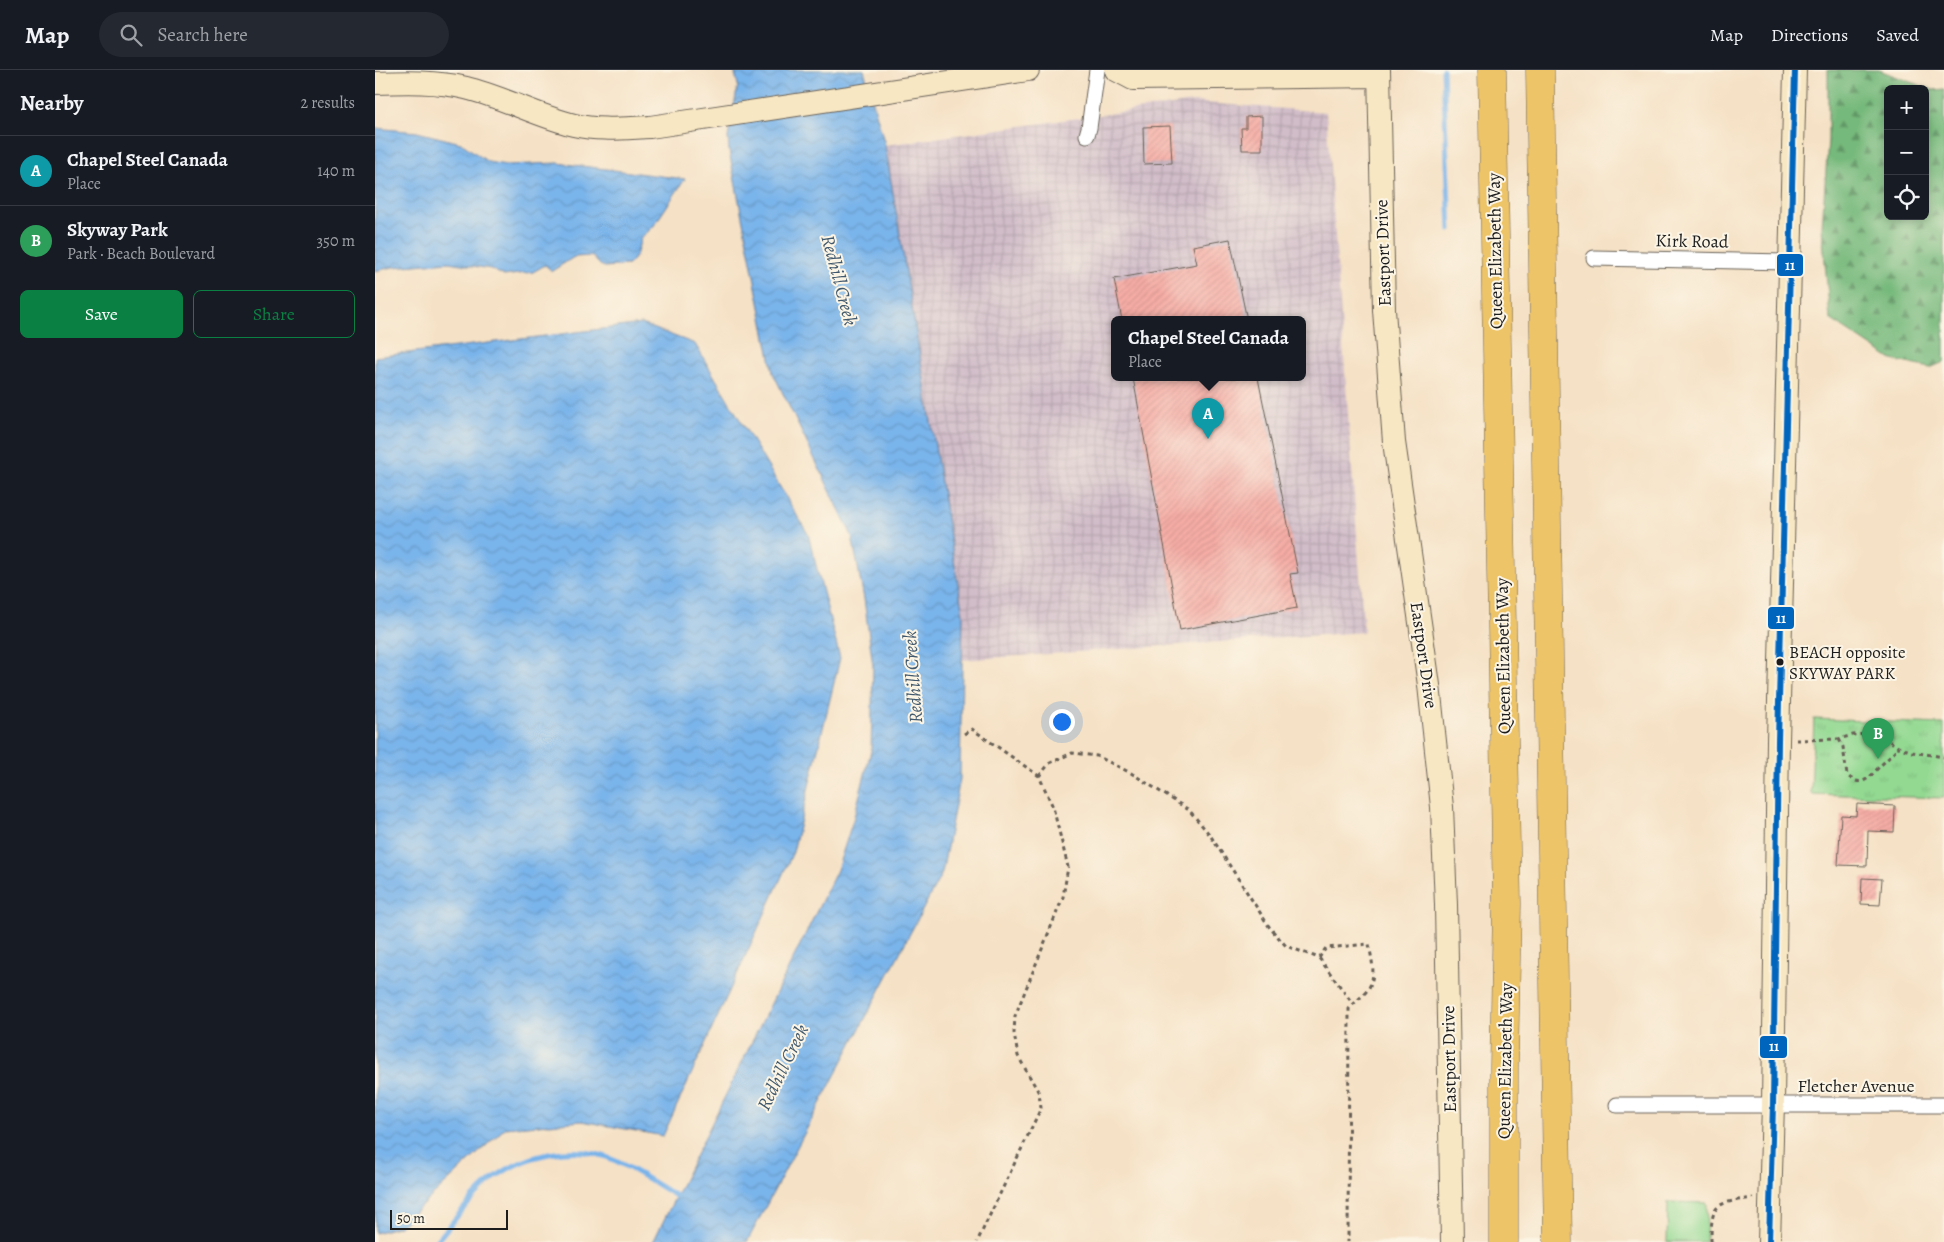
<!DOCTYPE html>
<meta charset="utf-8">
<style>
body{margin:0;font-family:Alegreya,serif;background:#242831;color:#f1f3f6}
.controls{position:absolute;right:15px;top:15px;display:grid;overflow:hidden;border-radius:8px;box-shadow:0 2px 8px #0003}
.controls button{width:45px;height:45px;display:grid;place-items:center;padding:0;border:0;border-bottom:1px solid #363941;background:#171b24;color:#f1f3f6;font:25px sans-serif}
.scale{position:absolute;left:15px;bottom:12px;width:118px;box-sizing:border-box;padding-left:5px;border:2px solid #1c1c1c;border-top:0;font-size:14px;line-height:18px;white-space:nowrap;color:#1c1c1c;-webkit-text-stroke:4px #fcf5e5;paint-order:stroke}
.you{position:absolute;left:686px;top:651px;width:18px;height:18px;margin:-12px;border:4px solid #fff;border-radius:50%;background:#1a73e8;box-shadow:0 0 0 8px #1a73e833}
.badge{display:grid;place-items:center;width:32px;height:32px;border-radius:50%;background:#0b8043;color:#fff;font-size:16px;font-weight:700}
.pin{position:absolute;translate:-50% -41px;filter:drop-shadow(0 1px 2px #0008)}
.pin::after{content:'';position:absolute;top:26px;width:18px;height:15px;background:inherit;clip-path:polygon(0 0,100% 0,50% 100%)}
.popup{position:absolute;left:736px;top:246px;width:195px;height:65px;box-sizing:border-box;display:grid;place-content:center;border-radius:8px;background:#171b24;filter:drop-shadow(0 1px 4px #0005);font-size:16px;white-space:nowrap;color:#9ea1a6}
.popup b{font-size:19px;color:#f1f3f6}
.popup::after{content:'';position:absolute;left:50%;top:100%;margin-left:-10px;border:10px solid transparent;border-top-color:#171b24}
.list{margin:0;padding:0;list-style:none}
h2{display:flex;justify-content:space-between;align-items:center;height:65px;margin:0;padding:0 20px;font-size:21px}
h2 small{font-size:16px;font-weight:400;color:#9ea1a6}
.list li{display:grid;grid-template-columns:32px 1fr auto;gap:15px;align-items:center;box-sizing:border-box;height:70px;padding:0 20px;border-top:1px solid #363941}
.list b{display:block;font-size:19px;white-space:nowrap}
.list p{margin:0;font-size:16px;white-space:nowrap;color:#9ea1a6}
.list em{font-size:16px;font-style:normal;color:#9ea1a6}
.actions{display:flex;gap:10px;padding:15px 20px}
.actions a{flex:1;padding:11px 0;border:1px solid #0b8043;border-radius:8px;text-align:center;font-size:18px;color:#0b8043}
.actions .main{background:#0b8043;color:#fff}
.icon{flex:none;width:28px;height:28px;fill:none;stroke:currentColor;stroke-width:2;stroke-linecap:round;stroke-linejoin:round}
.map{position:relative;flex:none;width:1569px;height:1172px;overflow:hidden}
header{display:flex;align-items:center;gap:30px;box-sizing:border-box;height:70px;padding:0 25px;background:#171b24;border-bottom:1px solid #363941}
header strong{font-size:24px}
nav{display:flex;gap:28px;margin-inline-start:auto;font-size:18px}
.search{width:350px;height:45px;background:#242831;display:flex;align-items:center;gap:12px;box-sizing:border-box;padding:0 18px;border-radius:28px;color:#9ea1a6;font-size:19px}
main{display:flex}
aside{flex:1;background:#171b24}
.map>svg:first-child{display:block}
.industrial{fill:url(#industrial-grid);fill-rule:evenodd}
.grass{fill:#93d992;stroke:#587a57}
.forest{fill:url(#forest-firs);stroke:#496a4c;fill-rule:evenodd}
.park{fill:url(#park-tufts);stroke:#587a57}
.water{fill:url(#water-waves);stroke:#4a6883}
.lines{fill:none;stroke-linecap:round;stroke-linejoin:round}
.stream{stroke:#79b4ea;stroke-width:5}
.building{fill:url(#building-hatch)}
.street-casing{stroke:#686157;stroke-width:17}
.secondary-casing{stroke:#686157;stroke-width:24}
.highway-casing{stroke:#686157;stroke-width:29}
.path{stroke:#686157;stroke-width:3;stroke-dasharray:4 4;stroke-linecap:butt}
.street{stroke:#fff;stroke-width:15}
.secondary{stroke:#f8e7c3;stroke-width:22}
.highway{stroke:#eec469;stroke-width:28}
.bus-1-casing{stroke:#fcf5e5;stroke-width:10}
.bus-1{stroke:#0065bd;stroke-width:6}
.bus-dot{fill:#1c1c1c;stroke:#fcf5e5;stroke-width:2}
.labels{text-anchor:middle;stroke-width:4;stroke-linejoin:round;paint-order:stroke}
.bus-label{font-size:17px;fill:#1c1c1c;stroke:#fcf5e5;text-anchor:start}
.street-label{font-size:18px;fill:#1c1c1c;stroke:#fcf5e5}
.water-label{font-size:19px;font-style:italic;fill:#41596e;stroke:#fcf5e5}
.line-badge{stroke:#fcf5e5;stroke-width:2}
.badge-label{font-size:14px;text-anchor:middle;font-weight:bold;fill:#fff}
</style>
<header>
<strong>Map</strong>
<div class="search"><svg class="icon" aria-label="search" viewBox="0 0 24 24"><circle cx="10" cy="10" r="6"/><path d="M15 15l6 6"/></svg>Search here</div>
<nav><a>Map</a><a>Directions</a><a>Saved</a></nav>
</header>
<main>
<aside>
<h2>Nearby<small>2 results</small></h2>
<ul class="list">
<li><span class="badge" style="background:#0f9aa8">A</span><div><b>Chapel Steel Canada</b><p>Place</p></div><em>140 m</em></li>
<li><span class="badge" style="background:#2e9e5b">B</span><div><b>Skyway Park</b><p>Park · Beach Boulevard</p></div><em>350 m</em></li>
</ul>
<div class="actions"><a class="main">Save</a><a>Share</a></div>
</aside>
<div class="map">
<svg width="1569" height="1172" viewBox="0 0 1569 1172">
<defs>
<pattern id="industrial-grid" width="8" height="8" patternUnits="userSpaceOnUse" patternTransform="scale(1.25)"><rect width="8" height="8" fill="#d1bdc9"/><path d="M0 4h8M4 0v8" fill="none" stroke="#b3a2ac"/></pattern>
<pattern id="forest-firs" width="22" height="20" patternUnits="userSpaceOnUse" patternTransform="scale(1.25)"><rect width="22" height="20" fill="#76b97c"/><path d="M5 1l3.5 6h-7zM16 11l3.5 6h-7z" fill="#609665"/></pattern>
<pattern id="park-tufts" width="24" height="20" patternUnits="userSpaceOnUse" patternTransform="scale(1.25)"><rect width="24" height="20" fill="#93d992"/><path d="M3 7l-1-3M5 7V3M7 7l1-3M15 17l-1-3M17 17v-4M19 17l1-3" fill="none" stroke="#7eba7d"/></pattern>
<pattern id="water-waves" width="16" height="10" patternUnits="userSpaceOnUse" patternTransform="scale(1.25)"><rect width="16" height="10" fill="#79b4ea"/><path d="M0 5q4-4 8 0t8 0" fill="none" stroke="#689ac8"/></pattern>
<pattern id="building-hatch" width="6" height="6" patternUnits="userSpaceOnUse" patternTransform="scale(1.25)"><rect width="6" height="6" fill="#f6ada6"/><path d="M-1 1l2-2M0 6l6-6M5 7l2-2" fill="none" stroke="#d2948e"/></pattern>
</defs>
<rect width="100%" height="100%" fill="#fcf5e5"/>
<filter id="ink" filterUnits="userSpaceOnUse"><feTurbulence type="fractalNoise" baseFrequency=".02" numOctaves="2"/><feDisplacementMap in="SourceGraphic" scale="10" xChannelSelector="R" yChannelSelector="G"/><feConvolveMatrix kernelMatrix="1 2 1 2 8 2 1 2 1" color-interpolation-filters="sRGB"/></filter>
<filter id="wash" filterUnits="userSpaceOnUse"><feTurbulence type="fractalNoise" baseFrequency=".0096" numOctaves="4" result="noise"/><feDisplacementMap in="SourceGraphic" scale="20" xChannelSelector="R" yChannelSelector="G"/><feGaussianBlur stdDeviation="1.12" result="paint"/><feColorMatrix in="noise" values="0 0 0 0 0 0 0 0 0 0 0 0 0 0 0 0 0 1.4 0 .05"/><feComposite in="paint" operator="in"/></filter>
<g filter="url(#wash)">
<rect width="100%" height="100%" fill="#f5e1c5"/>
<path class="industrial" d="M818 32 951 42 989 562 587 590 588 543 510 75ZM739 250H927V308H739Z"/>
<path class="grass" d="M1293 1132 1332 1133 1331 1172H1292Z"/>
<path class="forest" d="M1453 0H1504L1558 20 1569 19V292L1555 298 1517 290 1455 249 1447 158 1453 70ZM1513 19H1550V146H1513Z"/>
<path class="park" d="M1439 649 1569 654V728L1436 724Z"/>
<path class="water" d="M359 0H489L510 75 588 544 585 709 567 803 372 1172H278L462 800 479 747 496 681 498 596 489 529 477 466 398 303 354 81 353 67 363 15Z
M0 58 42 62 86 73 113 92 131 95 183 93 310 109 278 157 266 168 261 186 253 195 230 197 225 195 217 186 199 187 177 201 170 195 158 202 129 206 116 199 74 192 18 197 0 201Z
M267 254 320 274 433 464 465 588 418 782 288 1066 207 1051 130 1058 25 1156 0 1163V287Z"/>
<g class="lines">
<path class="stream" d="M1068 0 1075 160
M61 1172C79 1151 96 1127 118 1109 150 1084 202 1072 241 1091 261 1101 281 1114 301 1126"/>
</g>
<g id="blocks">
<path class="building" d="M887 46V80H867L866 58H871V47Z
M795 56 797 93 769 94 768 57Z
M855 169 872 250H747L739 209 822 194 818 176Z
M758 308H883L923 503 915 504 922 538 805 560Z
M1482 734 1520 736 1519 762 1493 761 1492 796 1463 795 1466 745 1481 746Z
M1487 808 1507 809 1505 835 1486 834Z"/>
</g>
</g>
<g filter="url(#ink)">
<use href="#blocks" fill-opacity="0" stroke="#686157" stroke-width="1"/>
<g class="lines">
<defs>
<path id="street" d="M712 65 714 58 722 0
M1219 188 1414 192
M1242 1035H1569"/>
<path id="secondary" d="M741 0 758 9 1004 6
M1004 0 1009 240 1019 372 1054 615 1067 737 1071 835 1077 1172
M0 13C30 12 62 11 91 18 128 27 162 46 199 55 224 61 250 58 275 57L653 0
M1394 1172 1398 1034 1403 671 1420 0"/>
<path id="highway" d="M1117 0 1132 834 1129 997V1172
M1165 0 1183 1172"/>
</defs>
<use href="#street" class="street-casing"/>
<use href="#secondary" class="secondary-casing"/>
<use href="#highway" class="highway-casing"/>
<path class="path" d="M589 664 597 659 664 706 678 737 693 797 688 827 640 946 639 963 643 986 664 1023 666 1038 602 1172
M1464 669 1468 677 1472 705C1486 719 1494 708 1504 697 1511 690 1518 685 1523 677
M1421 670 1464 669 1478 665 1494 664 1510 668 1523 677 1537 682 1569 687
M664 706 675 693 697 683 722 686 756 703 814 740 835 765 895 858 911 876 944 888 978 934
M944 888 951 878 994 874C997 892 1003 910 989 924 984 929 979 933 974 939L973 1172
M1336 1172C1336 1133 1340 1133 1378 1128"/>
<use href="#street" class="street"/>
<use href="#secondary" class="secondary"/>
<use href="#highway" class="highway"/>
<defs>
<path id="bus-1" d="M1394 1172 1398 1034 1403 671 1420 0"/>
</defs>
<use href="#bus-1" class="bus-1-casing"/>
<use href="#bus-1" class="bus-1"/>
</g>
</g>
<circle class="bus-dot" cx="1405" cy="592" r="4.5"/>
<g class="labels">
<g class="bus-label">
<text x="1414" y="588">BEACH opposite<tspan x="1414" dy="21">SKYWAY PARK</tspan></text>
</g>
<g class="street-label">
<text transform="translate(1317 171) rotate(1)" y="6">Kirk Road</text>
<text transform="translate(1120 181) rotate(-91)" y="6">Queen Elizabeth Way</text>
<text transform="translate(1008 183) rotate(-92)" y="6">Eastport Drive</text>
<text transform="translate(1049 585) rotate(82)" y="6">Eastport Drive</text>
<text transform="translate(1128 586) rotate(-91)" y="6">Queen Elizabeth Way</text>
<text transform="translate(1074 989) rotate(-91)" y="6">Eastport Drive</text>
<text transform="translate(1130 991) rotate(-89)" y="6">Queen Elizabeth Way</text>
<text x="1481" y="1022">Fletcher Avenue</text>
</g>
<g class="water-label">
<text transform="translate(465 210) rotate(75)" y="7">Redhill Creek</text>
<text transform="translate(537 607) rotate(-94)" y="7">Redhill Creek</text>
<text transform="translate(407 997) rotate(-64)" y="7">Redhill Creek</text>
</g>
</g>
<g class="line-badge">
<rect x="1401" y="183" width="28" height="24" rx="5" fill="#0065bd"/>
<rect x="1392" y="536" width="28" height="24" rx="5" fill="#0065bd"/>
<rect x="1384" y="965" width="29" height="24" rx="5" fill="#0065bd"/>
</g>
<g class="badge-label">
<text x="1415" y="200">11</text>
<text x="1406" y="553">11</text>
<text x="1399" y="981">11</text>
</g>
</svg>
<div class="controls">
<button>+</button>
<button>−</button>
<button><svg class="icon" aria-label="locate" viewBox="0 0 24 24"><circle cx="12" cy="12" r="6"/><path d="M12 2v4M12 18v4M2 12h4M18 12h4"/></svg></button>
</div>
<div class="scale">50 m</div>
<div class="you"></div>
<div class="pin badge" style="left:833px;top:369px;background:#0f9aa8">A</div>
<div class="popup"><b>Chapel Steel Canada</b>Place</div>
<div class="pin badge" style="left:1503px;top:689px;background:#2e9e5b">B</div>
</div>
</main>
